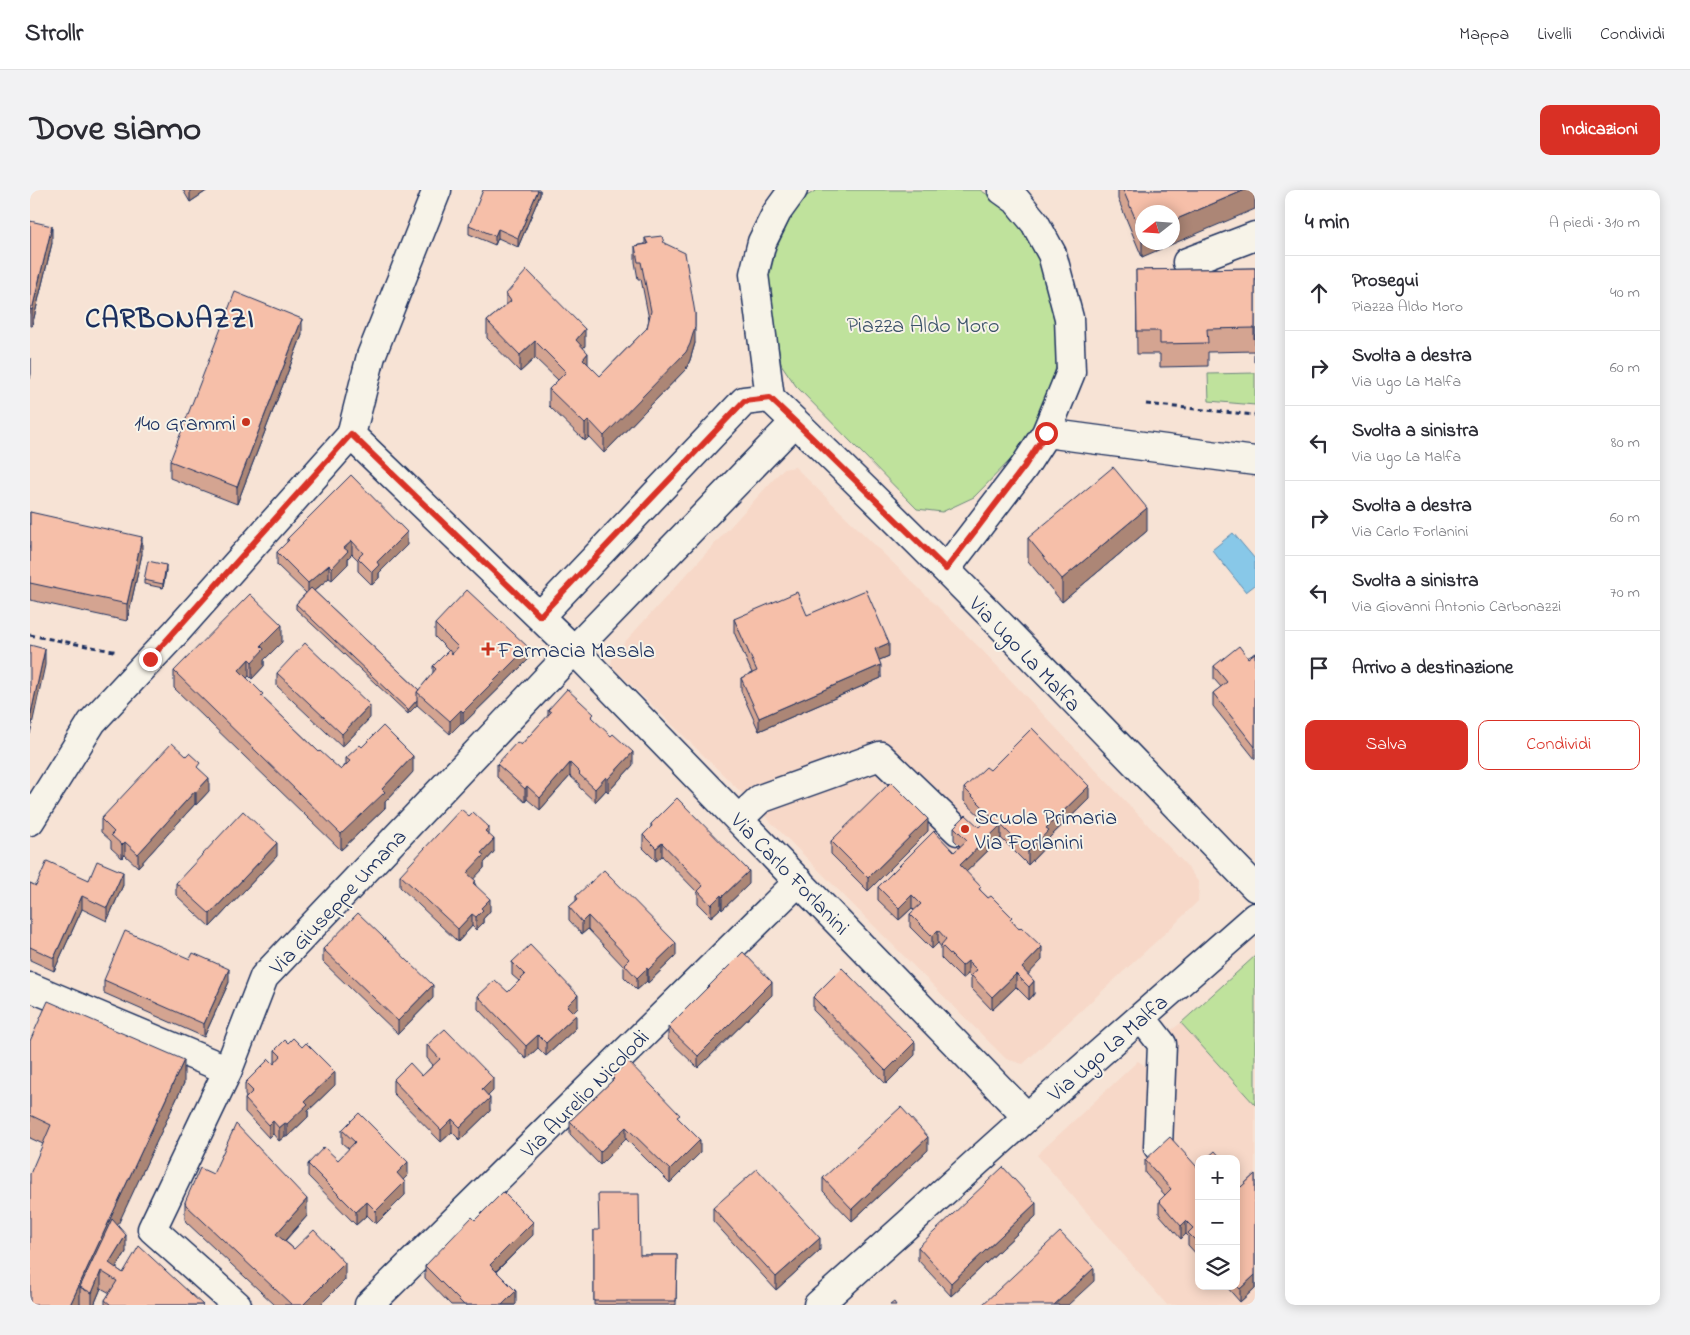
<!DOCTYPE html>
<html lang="it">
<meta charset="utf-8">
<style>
body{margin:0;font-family:"Indie Flower",sans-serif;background:#f2f2f3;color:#2b2b33}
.controls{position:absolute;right:15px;bottom:15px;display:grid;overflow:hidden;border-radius:10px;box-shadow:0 2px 12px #0003}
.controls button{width:45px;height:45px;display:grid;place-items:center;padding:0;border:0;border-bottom:1px solid #e1e1e2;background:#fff;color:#2b2b33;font:25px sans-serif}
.compass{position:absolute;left:1105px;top:15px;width:45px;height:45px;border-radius:50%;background:#fff;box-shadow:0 2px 12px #0003;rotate:253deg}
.stop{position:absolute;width:15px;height:15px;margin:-11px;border:4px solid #d93025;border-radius:50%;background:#fff}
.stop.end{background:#d93025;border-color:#fff;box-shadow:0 1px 5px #0008}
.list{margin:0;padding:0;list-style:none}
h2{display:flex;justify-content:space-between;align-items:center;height:65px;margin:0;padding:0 20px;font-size:21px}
h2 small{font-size:16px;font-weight:400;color:#7c7c81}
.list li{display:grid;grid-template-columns:32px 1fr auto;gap:15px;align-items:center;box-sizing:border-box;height:75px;padding:0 20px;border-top:1px solid #e1e1e2}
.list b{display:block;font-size:19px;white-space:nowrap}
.list p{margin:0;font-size:16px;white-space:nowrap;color:#7c7c81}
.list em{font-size:16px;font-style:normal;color:#7c7c81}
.actions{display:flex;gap:10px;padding:15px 20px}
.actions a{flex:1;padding:11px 0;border:1px solid #d93025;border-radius:10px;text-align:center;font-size:18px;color:#d93025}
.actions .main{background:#d93025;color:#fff}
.icon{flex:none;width:28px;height:28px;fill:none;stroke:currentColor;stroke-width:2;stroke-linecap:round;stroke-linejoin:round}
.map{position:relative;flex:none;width:1225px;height:1115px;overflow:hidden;border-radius:10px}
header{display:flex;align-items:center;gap:30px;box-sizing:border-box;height:70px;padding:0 25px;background:#fff;border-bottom:1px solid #e1e1e2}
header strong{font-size:24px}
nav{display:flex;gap:28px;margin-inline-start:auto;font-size:18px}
.intro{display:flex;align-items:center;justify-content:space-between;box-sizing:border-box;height:120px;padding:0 30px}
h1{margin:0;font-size:35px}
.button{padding:12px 22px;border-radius:10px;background:#d93025;color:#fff;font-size:18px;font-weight:700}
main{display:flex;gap:30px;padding:0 30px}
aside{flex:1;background:#fff;border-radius:10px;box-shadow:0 2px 12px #0003}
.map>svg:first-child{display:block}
.built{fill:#f7d8c8;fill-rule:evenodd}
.green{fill:#bfe29c;stroke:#6d887d}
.water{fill:#88c8e8;stroke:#5c8bb1}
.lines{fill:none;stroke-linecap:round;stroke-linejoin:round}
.minor-casing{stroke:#1b2f5e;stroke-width:31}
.path{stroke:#1b2f5e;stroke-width:3;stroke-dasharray:5 4;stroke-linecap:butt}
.minor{stroke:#f7f3e8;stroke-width:28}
.wall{fill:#d4a491;stroke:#1b2f5e}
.shaded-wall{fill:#ac8676;stroke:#1b2f5e}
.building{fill:#f6bfa9;stroke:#1b2f5e}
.route{stroke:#d93025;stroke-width:6}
.poi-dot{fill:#c8321e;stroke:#f7f3e8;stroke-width:2}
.labels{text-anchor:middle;stroke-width:4;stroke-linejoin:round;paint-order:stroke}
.park-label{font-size:22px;fill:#3c536a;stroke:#f7f3e8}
.poi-label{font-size:22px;fill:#1b2f5e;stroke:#f7f3e8;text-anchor:start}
.street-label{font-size:22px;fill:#1b2f5e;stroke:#f7f3e8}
.district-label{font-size:28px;font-weight:bold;letter-spacing:1px;fill:#1b2f5e;stroke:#f7f3e8}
</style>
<header>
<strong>Strollr</strong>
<nav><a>Mappa</a><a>Livelli</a><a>Condividi</a></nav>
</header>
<div class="intro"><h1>Dove siamo</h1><a class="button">Indicazioni</a></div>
<main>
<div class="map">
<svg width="1225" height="1115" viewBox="0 0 1225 1115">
<rect width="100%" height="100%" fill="#f7e3d5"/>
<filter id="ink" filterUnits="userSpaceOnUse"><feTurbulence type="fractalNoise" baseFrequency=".02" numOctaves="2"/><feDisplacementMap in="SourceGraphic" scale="10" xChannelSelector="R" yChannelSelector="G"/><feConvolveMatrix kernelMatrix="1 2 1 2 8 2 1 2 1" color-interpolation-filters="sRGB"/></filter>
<g filter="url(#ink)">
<path class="built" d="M765 277 950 458 1156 675 1169 693 1168 711 1145 734 993 874 976 869 713 604 581 475 583 465 753 279Z
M1151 833 1225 915V1115H1137L1007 965 1108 871 1121 880H1139L1140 841ZM1169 969H1206V1096H1169Z"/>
<path class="green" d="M787 0H950L971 13 991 35 1016 79 1029 129 1028 169 1017 211 991 259 944 307 912 322 887 319 766 196 751 174 738 92 746 59 762 25 775 7Z
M1225 183V215L1179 211 1178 184Z
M1225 766V915L1151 833Z"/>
<path class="water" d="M1203 343 1225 369V395L1216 402 1182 360Z"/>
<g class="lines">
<defs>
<path id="minor" d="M1157 72 1225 46
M740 208 724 84 732 52 747 22 763 0
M1016 243 1225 271
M321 245 544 460 997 927
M916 379 994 277 1016 243 1041 182 1039 128 1022 64 1005 33 986 10 972 0
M510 426 714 211 740 208C907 366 1065 532 1225 697
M709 629 730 609 850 566 928 641
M0 631 62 532 146 442 321 245 341 166 407 0
M0 797 198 880
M1111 827 1132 854 1128 957
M207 1115 122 1039 198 880 234 787 544 460 765 232
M339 1115 769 691
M788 1115 997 927 1225 727"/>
</defs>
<use href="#minor" class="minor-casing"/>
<path class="path" d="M1116 214 1225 225
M0 445 88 462"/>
<use href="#minor" class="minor"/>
</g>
<path class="wall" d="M153 0H178L160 12Z
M510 0V5L488 57 468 48 465 55 439 44V35Z
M1088 0H1225L1112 67 1088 9Z
M0 31 22 53 2 136H0Z
M615 48 665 153 660 170 656 179 574 263 559 247 555 251 519 216V199L528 190 505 168 490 182 457 148V131L476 115V104L555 156 553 158 558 175 570 186 617 138 619 129 611 89H608L605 72V56L615 54Z
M1225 78V172H1224V161L1178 162V176L1130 177V164H1107L1106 80Z
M272 145 207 314 140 288V271Z
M321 285 377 355 349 383V388L342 395 328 381V370L322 364 318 368V374L302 390 299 388 284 401 389 500 403 483V476L419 461 405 447V434L498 470 433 534 431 533 420 544 387 515 378 524 266 419V414L276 403 247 375V362L257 352V349Z
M0 322 112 364 97 431 0 410Z
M1117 341 1032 412 998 371V348Z
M136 380 133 398 114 394V390Z
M777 425 859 466 849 470 851 488 729 541 711 501V488L722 483 704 442V429Z
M252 452 234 470V476L222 489 219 486 217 488 233 508 289 562 311 580 316 574V568L332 557 383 582 355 612V618L311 660 144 498V481Z
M1225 463V569L1183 516V503L1191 497 1184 489V476L1218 468Z
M247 483 340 528 312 557 247 496Z
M518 520 564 530 603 575 578 602 576 600 565 612 549 597V594L540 586 510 620 497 609 495 612 467 587V574L491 555 518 526Z
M170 580 179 601 166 615 165 614 108 677 95 665 92 668 81 658V651L71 642V629Z
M960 580 1059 609 1019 648V653L998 675 971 648 936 682 951 701 982 731 1012 770 998 784 1004 804 999 810 986 797 962 820 941 798V787L938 784 932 789 911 768V757L908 753 902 759 880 737V724L884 720 882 718 869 730 848 710V697L924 662 930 656 924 650V637H949L955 631 934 611V598Z
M621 634 719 694 692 720 691 718 681 727 668 714V703L632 666 626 671 613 658V645L621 638Z
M898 641 838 701 801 664V651Z
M459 645 464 662 454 673V678L443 689 446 696 460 721 453 729V733L446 740 442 736 428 752 370 697V685Z
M247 666 180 737 146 705V693Z
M59 690 93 695 77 731 52 719 24 781 0 770V693L6 696Z
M546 706 646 766 618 793 617 791 607 800 594 787V777L558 739 552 744 539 730V717L546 711Z
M293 759 403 808 368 844 293 772Z
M482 772 548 818 543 823 546 838 516 866 508 858 496 869 448 819V806L478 802 489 791 482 785Z
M74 790 199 792 174 847 74 803Z
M742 805 668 878 638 849V837Z
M783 807 885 865 856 894 783 820Z
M0 851 154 893 87 1035 96 1062 86 1078 93 1083 173 1115H75V1110L80 1103 71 1098 64 1115H52L51 1114 50 1115 13 954 0 948Z
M397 855 463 901 458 906 460 921 430 950 422 942 411 952 363 903V890L392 886 403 875 397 868Z
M245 860 305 895 278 921V927L257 947 255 946 249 951 243 944 239 948 215 922V909L216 907 215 905V893L245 872Z
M582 887 650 930 670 963 640 993 596 949 570 975 540 944V931L582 891Z
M312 940 378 985 373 990 375 1005 346 1034 337 1025 326 1035 278 986V974L308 970 319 959 312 953Z
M898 960 822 1031 793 1001V988Z
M1115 970 1167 977 1169 976V1067L1158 1055V1046L1156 1044 1151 1049 1129 1024V1011L1135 1005 1115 983Z
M183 984 277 1026 255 1051 264 1059 315 1090 290 1115H245L156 1032 155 1029V1012Z
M1225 984V1098L1210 1112 1196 1096H1206V992L1211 997Z
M683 1018 790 1060 746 1100 683 1031Z
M1006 1026 921 1106 888 1070V1057Z
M445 1030 503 1045 467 1081 486 1114 485 1115H421L395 1088V1076Z
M564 1040 610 1065H647L646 1115H564Z"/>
<path class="shaded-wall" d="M160 0H178L160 12Z
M508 0H510V5L488 57V48Z
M1215 0H1225V19L1112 67V44V52H1142V31Z
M22 36V53L2 136V120Z
M468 39V48L465 55V46Z
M665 123V153L660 170 656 179 574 263V246Z
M272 129V145L207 314V297Z
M555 139V156L546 166V150Z
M505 151V168L490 182V165Z
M558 163V180L553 169Z
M1 168V184L0 189V172Z
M559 230V247L555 251V234Z
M1117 318V341L1032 412V389Z
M377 342V355L349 383V388L342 395V382L347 372Z
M112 347V364L97 431V414Z
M322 351V364L318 368V374L302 390V378L314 358Z
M136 375V380L133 398V394Z
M299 375V388L278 406V393Z
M252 435V452L234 470V476L222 489V472L231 456Z
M859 453V466L845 472V459Z
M498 457V470L433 534V522Z
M15 459V475L0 544V528Z
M219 469V486L209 496V480Z
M851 475V488L729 541V528Z
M387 510V515L378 524V520Z
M340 515V528L312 557V544Z
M431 520V533L420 544V531Z
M603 562V575L578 602V589Z
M383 566V582L355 612V618L311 660V644L352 599Z
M540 573V586L510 620V608Z
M576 587V600L565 612V599Z
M179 588V601L166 615V602Z
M497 596V609L495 612V599Z
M1059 596V609L1019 648V653L998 675V662L1016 638Z
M165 601V614L108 677V664Z
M898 629V641L838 701V688Z
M971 635V648L930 688V675Z
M459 637V650L455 641Z
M464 649V662L454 673V678L437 696V683L451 663Z
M95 652V665L92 668V655Z
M247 653V666L180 737V724Z
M632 653V666L626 671V658Z
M719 681V694L692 720V707Z
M93 682V695L77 731V718Z
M691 705V718L681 727V715Z
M882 705V718L869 730V718Z
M52 706V719L24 781V768Z
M460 709V721L453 729V733L446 740V727L451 718Z
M442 724V736L428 752V739Z
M558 726V739L552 744V732Z
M908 740V753L902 759V746Z
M646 753V766L618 793V780Z
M1012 757V770L992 791V778Z
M938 771V784L932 789V776Z
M617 778V791L607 800V788Z
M199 779V792L174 847V834Z
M986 784V797L962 820V807Z
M1004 791V804L999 810V797Z
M742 792V805L668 878V866Z
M403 795V808L368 844V831Z
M548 805V818L537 829V816Z
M546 825V838L516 866V853Z
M508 845V858L496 869V856Z
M885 852V865L856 894V881Z
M154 870V893L57 1101 50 1097V1115H40Z
M305 882V895L278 921V927L257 947V934L275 911Z
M463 888V901L452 912V899Z
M460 908V921L430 950V937Z
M422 929V942L411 952V940Z
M243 931V944L239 948V935Z
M255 933V946L249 951V938Z
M596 937V949L570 975V962Z
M898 947V960L822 1031V1019Z
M670 950V963L640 993V980Z
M378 972V985L367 996V983Z
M375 992V1005L346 1034V1021Z
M277 1009V1026L246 1060V1044Z
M337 1012V1025L326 1035V1022Z
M1006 1013V1026L921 1106V1093Z
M1156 1031V1044L1151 1049V1036Z
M503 1032V1045L460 1087V1075Z
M96 1045V1062L80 1087 79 1073Z
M790 1048V1060L746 1100V1087Z
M315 1073V1090L290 1115H273Z
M1064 1078V1091L1038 1115H1024Z
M71 1081V1098L64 1115H62V1103Z
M1225 1085V1098L1210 1112V1099Z
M486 1101V1114L485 1115H472Z"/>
<path class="building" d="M453 0H508L488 48 468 39 465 46 439 35Z
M1093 0H1215L1142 31V22H1112V44Z
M0 31 22 36 2 120 0 119Z
M632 46 634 53 655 63 665 123V137L660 154 656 162 574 246 559 230 555 234 519 199 536 182 505 151 490 165 457 131 481 111 476 104 497 80 555 139 546 150 558 163 553 169 570 186 617 138 621 121 611 72H608L605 56 618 54 615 48Z
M1225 78V149H1224V138L1177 139 1178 153 1130 154V141H1107L1106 80Z
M205 102 272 129 207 297 140 271Z
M1083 277 1117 318 1032 389 998 348Z
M321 285 377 342 347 372 349 375 342 382 328 368 333 363 322 351 314 358 318 361 302 378 299 375 278 393 247 362 259 350 257 349Z
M0 322 112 347 97 414 0 393Z
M118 371 136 375 133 394 114 390Z
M281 398 389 500 387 502V510L378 520 266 414Z
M437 400 498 457 433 522 431 520 420 531 387 502 406 479 403 476 419 460 422 464 428 457 405 434Z
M836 400 859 453 845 459 851 475 729 528 711 488 727 481 704 429 767 402 777 425Z
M220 404 252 435 231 456 234 459 222 472 219 469 209 480 233 504 231 506 289 562 290 561 311 580 320 571 316 568 330 555 332 557 353 536 383 566 352 599 355 602 311 644 144 481Z
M275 453 340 515 312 544 247 483Z
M0 455 15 459 0 528Z
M1209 456 1218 468 1225 463V557L1183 503 1197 492 1184 476Z
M537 499 564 524 561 527 581 546 583 544 603 562 578 589 576 587 565 599 549 584 550 583 540 573 510 608 497 596 495 599 467 574 487 552 491 555 521 522 518 520Z
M1002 538 1059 596 1016 638 1019 640 998 662 971 635 930 675 951 697 949 699 958 708 961 706 982 727 980 729 989 739 991 737 1012 757 992 778 1004 791 999 797 986 784 962 807 941 785 947 780 938 771 932 776 911 755 916 749 908 740 902 746 880 724 891 714 882 705 869 718 848 697 904 641 924 662 937 650 924 637 936 625 949 637 961 625 934 598 956 577 960 580Z
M142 553 156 566 159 563 170 573 167 577 179 588 166 602 165 601 108 664 95 652 92 655 81 645 84 642 71 629Z
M861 592 898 629 838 688 801 651Z
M647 608 719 681 692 707 691 705 681 715 668 701 673 696 632 653 626 658 613 645 622 636 621 634Z
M431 619 439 626 443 622 459 637 455 641 464 649 451 663 454 665 437 683 446 691 443 693 460 709 451 718 453 720 446 727 442 724 428 739 370 685Z
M213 621 247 653 180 724 146 693Z
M17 671 59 690 67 671 93 682 77 718 52 706 24 768 0 757V693L6 696Z
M574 680 646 753 618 780 617 778 607 788 594 774 599 769 558 726 552 732 539 717 548 709 546 706Z
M328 723 403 795 368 831 293 759Z
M95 741 160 769 163 763 199 779 174 834 74 790Z
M500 755 548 805 537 816 546 825 516 853 508 845 496 856 448 806 465 790 478 802 495 785 482 772Z
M713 762 742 792 668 866 638 837Z
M812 778 885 852 856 881 783 807Z
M18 811 154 870 40 1115H0V984L21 935 0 925V851Z
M415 839 463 888 452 899 460 908 430 937 422 929 411 940 363 890 380 873 392 886 410 869 397 855Z
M263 848 272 857 276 853 305 882 275 911 278 914 257 934 255 933 249 938 243 931 239 935 215 909 223 901 215 893 239 869 244 874 251 866 245 860 255 850 258 853Z
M598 871 650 925 647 927 670 950 640 980 596 937 570 962 540 931 584 889 582 887Z
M871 917 898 947 822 1019 793 988Z
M329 923 378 972 367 983 375 992 346 1021 337 1012 326 1022 278 974 294 957 308 970 325 952 312 940Z
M206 934 277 1009 246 1044 264 1059 284 1040 315 1073 273 1115H262L156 1015 155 1012 170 978 183 984Z
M1140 947 1167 977 1169 976V1054L1158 1043 1163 1038 1156 1031 1151 1036 1129 1011 1141 999 1115 970Z
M1185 961 1192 969H1176Z
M973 977 1006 1013 921 1093 888 1057Z
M727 979 790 1048 746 1087 683 1018Z
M1225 984V1085L1210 1099 1206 1095V992L1211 997Z
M473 1002 503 1032 460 1075 486 1101 472 1115H434L395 1076 442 1027 445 1030Z
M568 1004H609L610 1065H647L646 1111H564V1040H569Z
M82 1029 96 1045 79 1073 93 1083 109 1056 173 1115H81L75 1110 87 1091 71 1081 62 1103 50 1097Z
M1030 1042 1064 1078 1024 1115H952Z
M864 1112 866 1115H860Z"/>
</g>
<g class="lines" filter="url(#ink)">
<path class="route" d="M120 469 321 244 510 426 714 211 740 208 779 245 916 379 994 277 1016 243"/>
</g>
<g class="poi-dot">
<circle cx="216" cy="232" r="5"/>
<path d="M455.5 451.5h5v5h5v5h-5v5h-5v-5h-5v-5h5z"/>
<circle cx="935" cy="639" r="5"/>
</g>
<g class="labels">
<g class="park-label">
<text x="893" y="142">Piazza Aldo Moro</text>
</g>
<g class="poi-label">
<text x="206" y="240" text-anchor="end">140 Grammi</text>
<text x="468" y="467">Farmacia Masala</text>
<text x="945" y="634">Scuola Primaria<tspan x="945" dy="25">Via Forlanini</tspan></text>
</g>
<g class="street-label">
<text transform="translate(996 463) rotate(46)" y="8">Via Ugo La Malfa</text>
<text transform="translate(761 683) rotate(46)" y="8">Via Carlo Forlanini</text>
<text transform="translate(307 711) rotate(-47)" y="8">Via Giuseppe Umana</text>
<text transform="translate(1077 857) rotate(-41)" y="8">Via Ugo La Malfa</text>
<text transform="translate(554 903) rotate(-45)" y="8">Via Aurelio Nicolodi</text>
</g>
<g class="district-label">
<text x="140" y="137">CARBONAZZI</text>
</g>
</g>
</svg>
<div class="controls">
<button>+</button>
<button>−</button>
<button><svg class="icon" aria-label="layers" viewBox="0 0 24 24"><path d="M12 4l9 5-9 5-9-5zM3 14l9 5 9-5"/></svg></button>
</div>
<svg class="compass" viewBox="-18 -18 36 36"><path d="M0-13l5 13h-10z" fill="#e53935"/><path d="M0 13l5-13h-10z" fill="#7c7c81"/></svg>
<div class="stop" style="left:1016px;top:243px"></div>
<div class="stop end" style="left:120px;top:469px"></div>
</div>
<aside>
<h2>4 min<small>A piedi · 310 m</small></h2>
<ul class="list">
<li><svg class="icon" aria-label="ahead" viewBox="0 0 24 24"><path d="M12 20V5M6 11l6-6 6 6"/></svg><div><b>Prosegui</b><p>Piazza Aldo Moro</p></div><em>40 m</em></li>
<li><svg class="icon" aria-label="right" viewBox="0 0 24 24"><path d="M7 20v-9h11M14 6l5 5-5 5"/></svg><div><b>Svolta a destra</b><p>Via Ugo La Malfa</p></div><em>60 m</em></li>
<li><svg class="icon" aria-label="left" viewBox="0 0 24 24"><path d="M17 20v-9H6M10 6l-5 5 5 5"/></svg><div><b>Svolta a sinistra</b><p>Via Ugo La Malfa</p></div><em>80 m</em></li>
<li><svg class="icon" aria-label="right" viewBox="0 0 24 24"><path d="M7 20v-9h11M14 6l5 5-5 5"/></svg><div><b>Svolta a destra</b><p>Via Carlo Forlanini</p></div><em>60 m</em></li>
<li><svg class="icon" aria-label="left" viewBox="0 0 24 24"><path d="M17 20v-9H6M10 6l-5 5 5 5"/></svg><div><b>Svolta a sinistra</b><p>Via Giovanni Antonio Carbonazzi</p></div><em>70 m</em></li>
<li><svg class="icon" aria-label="arrive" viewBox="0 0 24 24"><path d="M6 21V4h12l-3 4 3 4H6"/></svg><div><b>Arrivo a destinazione</b></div></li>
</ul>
<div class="actions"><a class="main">Salva</a><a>Condividi</a></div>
</aside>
</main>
